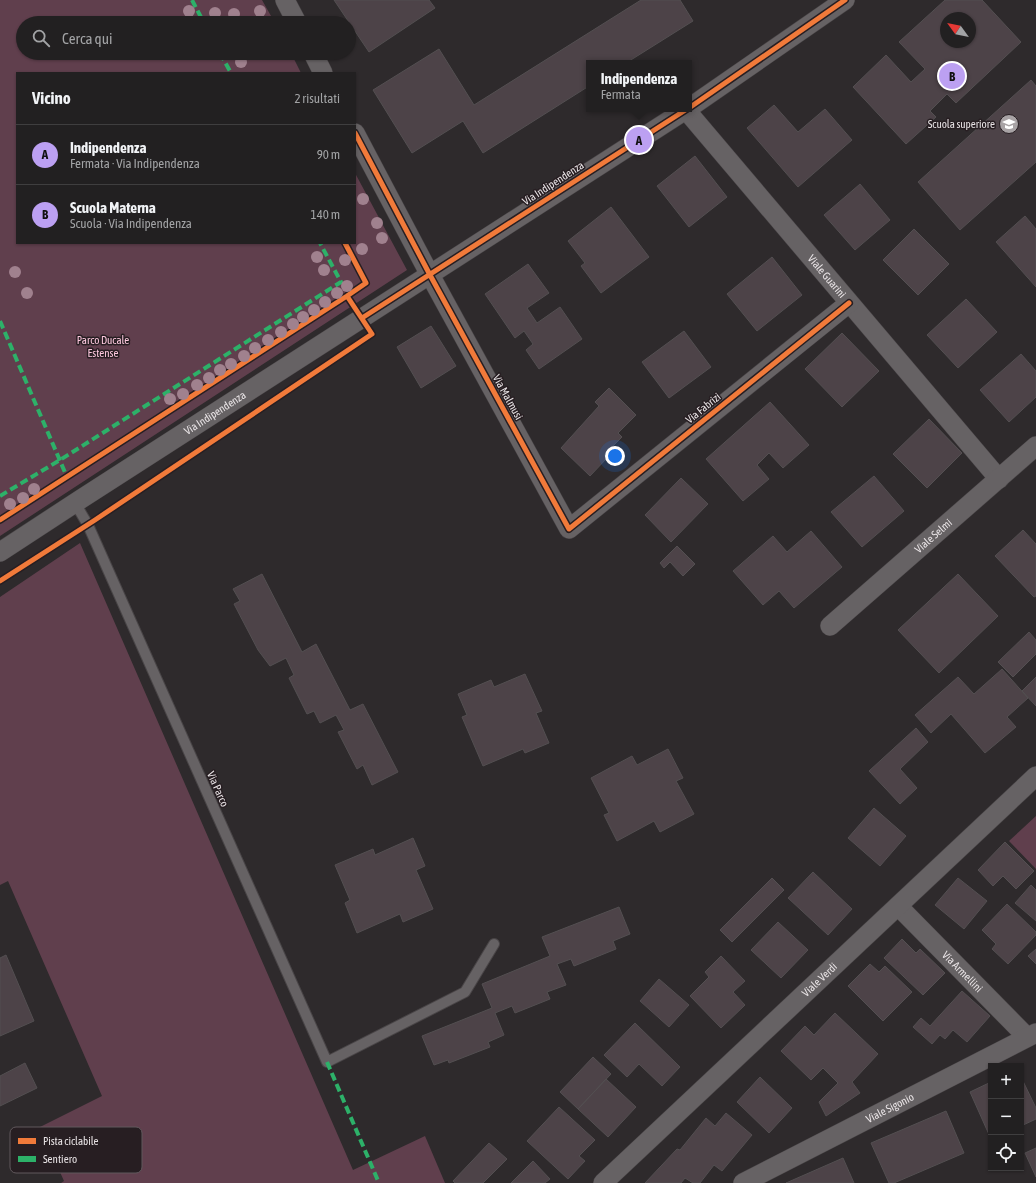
<!DOCTYPE html>
<html lang="it">
<meta charset="utf-8">
<style>
body{margin:0;font-family:"Asap Condensed",sans-serif;background:#2e2d2e;color:#f1f3f6}
.controls{position:absolute;right:12px;bottom:12px;display:grid;overflow:hidden;border-radius:0px;box-shadow:0 1px 3px #0004}
.controls button{width:36px;height:36px;display:grid;place-items:center;padding:0;border:0;border-bottom:1px solid #3f3e3f;background:#222021;color:#f1f3f6;font:20px sans-serif}
.compass{position:absolute;left:940px;top:12px;width:36px;height:36px;border-radius:50%;background:#222021;box-shadow:0 1px 3px #0004;rotate:303deg}
.you{position:absolute;left:615px;top:456px;width:14px;height:14px;margin:-10px;border:3px solid #fff;border-radius:50%;background:#1a73e8;box-shadow:0 0 0 6px #1a73e833}
.badge{display:grid;place-items:center;width:26px;height:26px;border-radius:50%;background:#bca0f2;color:#111;font-size:13px;font-weight:700}
.pin{position:absolute;translate:-50% -50%;border:2px solid #fff;box-shadow:0 1px 4px #0006}
.popup{position:absolute;left:586px;top:60px;width:106px;height:52px;box-sizing:border-box;display:grid;place-content:center;border-radius:0px;background:#222021;filter:drop-shadow(0 1px 3px #0005);font-size:13px;white-space:nowrap;color:#a2a3a5}
.popup b{font-size:15px;color:#f1f3f6}
.popup::after{content:'';position:absolute;left:50%;top:100%;margin-left:-8px;border:8px solid transparent;border-top-color:#222021}
.list{margin:0;padding:0;list-style:none}
h2{display:flex;justify-content:space-between;align-items:center;height:52px;margin:0;padding:0 16px;font-size:17px}
h2 small{font-size:13px;font-weight:400;color:#a2a3a5}
.list li{display:grid;grid-template-columns:26px 1fr auto;gap:12px;align-items:center;box-sizing:border-box;height:60px;padding:0 16px;border-top:1px solid #3f3e3f}
.list b{display:block;font-size:15px;white-space:nowrap}
.list p{margin:0;font-size:13px;white-space:nowrap;color:#a2a3a5}
.list em{font-size:13px;font-style:normal;color:#a2a3a5}
.icon{flex:none;width:22px;height:22px;fill:none;stroke:currentColor;stroke-width:2;stroke-linecap:round;stroke-linejoin:round}
.map{position:relative;flex:none;width:1036px;height:1183px;overflow:hidden}
.search{position:absolute;background:#222021;box-shadow:0 1px 3px #0004;left:16px;top:16px;width:340px;height:44px;display:flex;align-items:center;gap:10px;box-sizing:border-box;padding:0 14px;border-radius:22px;color:#a2a3a5;font-size:15px}
.panel{position:absolute;background:#222021;box-shadow:0 1px 3px #0004;left:16px;top:72px;width:340px;height:172px;border-radius:0px}
.map>svg:first-child{display:block}
.green{fill:#603f4d}
.building{fill:#4d4348;stroke:#534f51;fill-rule:evenodd}
.lines{fill:none;stroke-linecap:round;stroke-linejoin:round}
.service-casing{stroke:#494547;stroke-width:12}
.minor-casing{stroke:#494547;stroke-width:20}
.service{stroke:#666264;stroke-width:10}
.minor{stroke:#666264;stroke-width:19}
.quiet{stroke:#2db169;stroke-width:4;stroke-dasharray:8 4;stroke-linecap:butt}
.cycleway-casing{stroke:#271e22;stroke-width:8}
.cycleway{stroke:#f17a3a;stroke-width:5}
.tree{fill:#a0818e}
.labels{text-anchor:middle;stroke-width:3;stroke-linejoin:round;paint-order:stroke}
.poi-label{font-size:11px;fill:#e9e4e6;stroke:#271e22;text-anchor:end}
.street-label{font-size:11px;fill:#e9e4e6;stroke:#271e22}
.park-label{font-size:11px;fill:#fec9df;stroke:#271e22}
.key{fill:#271e22;stroke:#61595d;stroke-width:1}
.key-label{font-size:11px;fill:#e9e4e6}
</style>
<div class="map">
<svg width="1036" height="1183" viewBox="0 0 1036 1183">
<rect width="100%" height="100%" fill="#2e2a2c"/>
<path class="green" d="M0 0H262L275 23H23V53H291L301 73H17V243H355V173L407 270 0 536Z
M80 543 353 1170 425 1136 445 1183H61L64 1181 40 1127 102 1096 8 881 0 885V597Z
M1036 816V869L1009 841Z"/>
<path class="building" d="M334 0H429L435 8 369 52Z
M641 0H680L693 21 626 63H589V86L483 153 463 121 412 153 373 90 439 49 474 105Z
M945 0H982L1021 42 956 103 947 94 930 111 936 117 906 144 853 87 886 55 911 82 925 69 899 42ZM946 18H970V42H946Z
M1031 80 1036 86V162L960 230 918 182Z
M774 105 798 132 825 109 852 140 798 187 747 128Z
M695 156 727 197 689 227 657 186Z
M860 184 890 220 855 250 824 215Z
M611 207 649 257 601 293 581 266 585 263 568 241Z
M1025 216 1036 229V287L996 242Z
M914 229 949 264 918 295 883 260Z
M772 257 802 295 757 331 727 294Z
M528 264 549 293 527 308 537 323 560 307 582 339 539 369 526 350 533 344 524 331 515 338 485 294Z
M966 299 997 332 958 368 927 335Z
M431 326 456 366 421 388 397 347Z
M684 331 711 367 669 398 642 362Z
M842 333 879 371 842 407 805 369Z
M1021 354 1036 371V397L1009 422 980 390Z
M609 388 636 415 618 433 622 437 604 455 607 458 590 476 561 448 599 406 595 402Z
M770 402 809 445 783 468 769 453 757 465 769 479 743 501 706 459Z
M929 419 962 453 927 488 893 454Z
M874 476 904 511 862 547 831 512Z
M681 478 708 504 671 542 645 515Z
M1023 530 1036 544V596L1034 597 995 556Z
M811 531 842 567 794 608 779 591 763 605 733 571 773 536 787 552Z
M677 546 695 564 683 576 670 562 664 568 660 563Z
M262 574 302 652 316 644 350 710 363 704 398 772 372 785 363 765 357 769 338 732 344 730 336 715 320 723 314 711 307 714 289 678 294 675 286 658 270 666 258 650 234 604 240 601 233 589Z
M958 574 998 616 939 673 898 630Z
M1029 632 1036 640V654L1013 677 998 662Z
M1002 669 1028 698 1007 717 1016 727 985 753 951 714 931 733 915 715 958 677 974 694Z
M525 674 542 711 536 713 549 743 525 753 523 749 483 766 462 717 467 715 458 694 491 680 494 687Z
M1036 677V706L1022 691Z
M916 728 928 742 900 769 917 788 900 804 869 771Z
M668 749 683 778 676 781 694 814 660 832 654 821 617 841 604 815 609 813 591 778 632 756 637 765Z
M874 808 906 836 880 866 848 838Z
M413 838 425 866 416 870 433 909 403 922 400 914 357 933 345 903 350 900 335 865 373 849 375 855Z
M1005 842 1034 871 1016 889 1003 876 993 886 978 870Z
M813 872 852 909 828 935 788 898Z
M772 878 784 890 732 942 720 930Z
M958 878 987 901 964 929 935 905Z
M1031 885 1036 890V921L1015 903Z
M1007 904 1036 932V935L1008 964 992 949 996 944 982 930Z
M619 907 630 934 613 941 616 949 574 966 571 959 557 964 566 985 547 992 550 999 515 1013 512 1006 495 1013 504 1035 488 1042 490 1047 449 1063 448 1060 434 1065 422 1036 492 1008 482 984 550 956 542 937Z
M778 922 808 950 781 978 751 950Z
M902 939 916 953 920 949 945 973 923 995 884 958Z
M1036 949V964L1028 956Z
M6 955 34 1021 0 1036V958Z
M721 956 745 981 733 992 745 1005 721 1028 690 996 709 977 705 972Z
M870 964 879 972 885 966 912 992 883 1021 848 986Z
M659 979 689 1005 669 1027 640 1001Z
M962 991 990 1016 967 1042 953 1030 945 1039 940 1035 932 1044 913 1027 921 1018 930 1026Z
M835 1013 878 1054 852 1082 860 1093 826 1116 819 1102 838 1083 823 1068 811 1080 781 1051 805 1026 814 1035Z
M635 1023 680 1067 662 1086 639 1064 627 1077 604 1055Z
M593 1057 611 1074 578 1109 560 1092Z
M25 1063 37 1088 0 1106V1076Z
M760 1077 792 1108 769 1133 737 1102Z
M1021 1077 1036 1108V1119L1021 1126Z
M606 1079 636 1107 608 1137 578 1109Z
M991 1082V1139L970 1092Z
M559 1107 595 1140 579 1156 585 1161 568 1179 527 1141Z
M946 1111 964 1153 894 1183H889L871 1143Z
M726 1113 752 1135 722 1171 714 1165 700 1183H693L685 1178 681 1183H645L677 1149 680 1150 706 1118 715 1126Z
M489 1143 507 1159 483 1183H455L453 1181Z
M1036 1148V1177L1025 1153Z
M843 1158 854 1183H786Z
M533 1161 550 1179 545 1183H511Z"/>
<g class="lines">
<defs>
<path id="service" d="M75 503 88 525 327 1062 465 992 494 944"/>
<g id="minor">
<path d="M285 0 297 23"/>
<path d="M313 53 323 73"/>
<path d="M689 108 845 0"/>
<path id="s1" d="M686 110 999 479"/>
<path d="M355 133 430 275 569 529 849 303"/>
<path id="s2" d="M0 552 81 499 687 109"/>
<path id="s3" d="M830 626 1036 446"/>
<path id="s4" d="M898 906 1027 1037"/>
<path id="s5" d="M603 1183 1036 776"/>
<path id="s6" d="M743 1183 1036 1033"/>
</g>
</defs>
<use href="#service" class="service-casing"/>
<use href="#minor" class="minor-casing"/>
<use href="#service" class="service"/>
<use href="#minor" class="minor"/>
<path class="quiet" d="M192 0 204 23
M220 53 231 73
M0 321 67 477
M0 496 60 460 341 282 320 243
M327 1062 379 1183"/>
<defs>
<path id="cycleway" d="M689 108 845 0
M355 133 430 275 569 529 849 303
M362 318 687 109
M0 520 347 296 366 283 345 243
M0 581 95 520 372 334 347 296"/>
</defs>
<use href="#cycleway" class="cycleway-casing"/>
<use href="#cycleway" class="cycleway"/>
</g>
<g class="tree">
<circle cx="189" cy="11" r="6"/>
<circle cx="260" cy="11" r="6"/>
<circle cx="215" cy="13" r="6"/>
<circle cx="234" cy="14" r="6"/>
<circle cx="241" cy="62" r="6"/>
<circle cx="363" cy="199" r="6"/>
<circle cx="377" cy="223" r="6"/>
<circle cx="382" cy="238" r="6"/>
<circle cx="362" cy="249" r="6"/>
<circle cx="317" cy="257" r="6"/>
<circle cx="345" cy="260" r="6"/>
<circle cx="324" cy="270" r="6"/>
<circle cx="15" cy="272" r="6"/>
<circle cx="347" cy="286" r="6"/>
<circle cx="27" cy="293" r="6"/>
<circle cx="337" cy="293" r="6"/>
<circle cx="325" cy="302" r="6"/>
<circle cx="314" cy="310" r="6"/>
<circle cx="303" cy="317" r="6"/>
<circle cx="293" cy="324" r="6"/>
<circle cx="281" cy="332" r="6"/>
<circle cx="268" cy="340" r="6"/>
<circle cx="255" cy="348" r="6"/>
<circle cx="244" cy="356" r="6"/>
<circle cx="231" cy="364" r="6"/>
<circle cx="220" cy="370" r="6"/>
<circle cx="209" cy="378" r="6"/>
<circle cx="197" cy="385" r="6"/>
<circle cx="183" cy="394" r="6"/>
<circle cx="170" cy="399" r="6"/>
<circle cx="34" cy="489" r="6"/>
<circle cx="23" cy="498" r="6"/>
<circle cx="10" cy="504" r="6"/>
</g>
<defs>
<symbol id="school-disc" viewBox="-11 -11 22 22"><circle r="9.5" fill="#a8a3a5" stroke="#271e22"/><path d="M0-5L7-2L0 1L-7-2ZM-4 1L0 2.5L4 1V4Q0 6-4 4Z" fill="#fff"/></symbol>
</defs>
<g fill-rule="evenodd">
<use href="#school-disc" x="998" y="113" width="22" height="22"/>
</g>
<g class="labels">
<g class="poi-label">
<text x="995" y="128">Scuola superiore</text>
</g>
<g class="street-label">
<text transform="translate(553 183) rotate(-33)" y="4">Via Indipendenza</text>
<text dy="4" stroke="none"><textPath href="#s1" startOffset="218">Viale Guarini</textPath></text>
<text transform="translate(508 397) rotate(61)" y="4">Via Malmusi</text>
<text transform="translate(703 408) rotate(-39)" y="4">Via Fabrizi</text>
<text dy="4" stroke="none"><textPath href="#s2" startOffset="256">Via Indipendenza</textPath></text>
<text dy="4" stroke="none"><textPath href="#s3" startOffset="137">Viale Selmi</textPath></text>
<text transform="translate(218 789) rotate(66)" y="4">Via Parco</text>
<text dy="4" stroke="none"><textPath href="#s4" startOffset="92">Via Armellini</textPath></text>
<text dy="4" stroke="none"><textPath href="#s5" startOffset="297">Viale Verdi</textPath></text>
<text dy="4" stroke="none"><textPath href="#s6" startOffset="165">Viale Sigonio</textPath></text>
</g>
<g class="park-label">
<text x="103" y="344">Parco Ducale<tspan x="103" dy="13">Estense</tspan></text>
</g>
</g>
<rect x="10" y="1127" width="132" height="46" rx="6" class="key"/>
<rect x="18" y="1138" width="18" height="6" fill="#f17a3a"/>
<rect x="18" y="1156" width="18" height="6" fill="#2db169"/>
<g class="key-label">
<text x="43" y="1145">Pista ciclabile</text>
<text x="43" y="1163">Sentiero</text>
</g>
</svg>
<div class="controls">
<button>+</button>
<button>−</button>
<button><svg class="icon" aria-label="locate" viewBox="0 0 24 24"><circle cx="12" cy="12" r="6"/><path d="M12 2v4M12 18v4M2 12h4M18 12h4"/></svg></button>
</div>
<svg class="compass" viewBox="-18 -18 36 36"><path d="M0-13l5 13h-10z" fill="#e53935"/><path d="M0 13l5-13h-10z" fill="#a2a3a5"/></svg>
<div class="you"></div>
<div class="pin badge" style="left:639px;top:140px">A</div>
<div class="popup"><b>Indipendenza</b>Fermata</div>
<div class="pin badge" style="left:952px;top:76px">B</div>
<div class="search"><svg class="icon" aria-label="search" viewBox="0 0 24 24"><circle cx="10" cy="10" r="6"/><path d="M15 15l6 6"/></svg>Cerca qui</div>
<section class="panel">
<h2>Vicino<small>2 risultati</small></h2>
<ul class="list">
<li><span class="badge">A</span><div><b>Indipendenza</b><p>Fermata · Via Indipendenza</p></div><em>90 m</em></li>
<li><span class="badge">B</span><div><b>Scuola Materna</b><p>Scuola · Via Indipendenza</p></div><em>140 m</em></li>
</ul>
</section>
</div>
